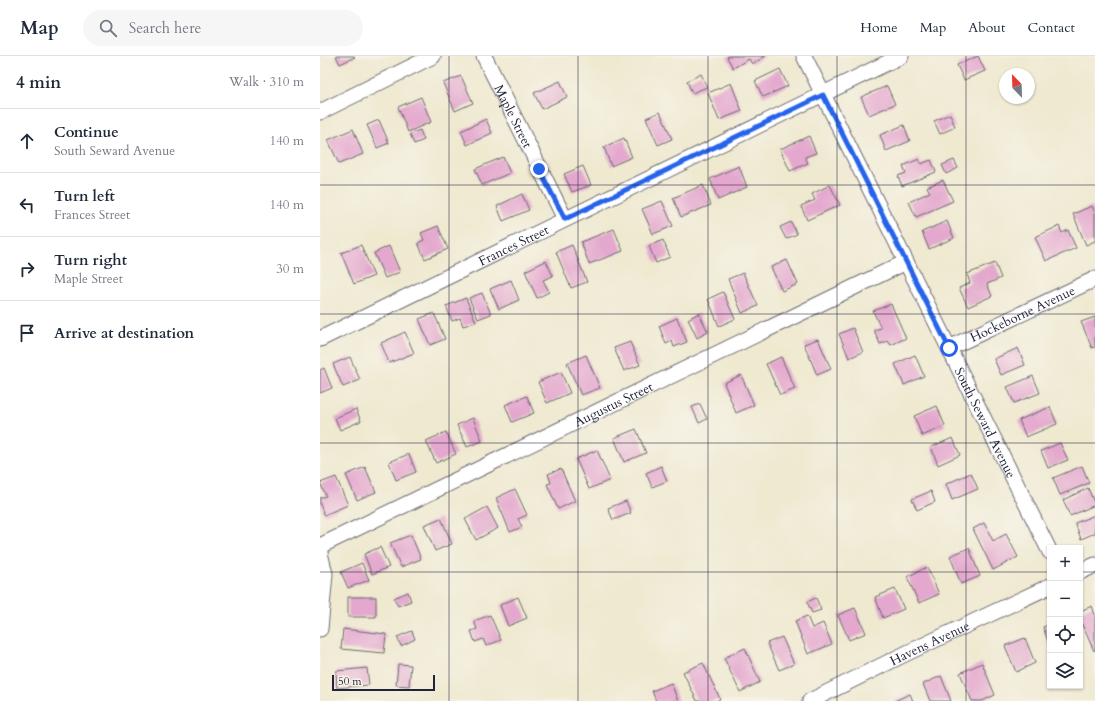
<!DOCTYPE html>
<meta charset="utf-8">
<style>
body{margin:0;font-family:Cardo,serif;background:#f6f6f7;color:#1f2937}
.controls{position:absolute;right:12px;bottom:12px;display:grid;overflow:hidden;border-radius:0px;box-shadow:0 1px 3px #0004}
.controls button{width:36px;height:36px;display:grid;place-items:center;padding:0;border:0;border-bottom:1px solid #e0e1e3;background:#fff;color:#1f2937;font:20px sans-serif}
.compass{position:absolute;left:679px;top:12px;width:36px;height:36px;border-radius:50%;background:#fff;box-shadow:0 1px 3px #0004;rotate:337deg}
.scale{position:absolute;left:12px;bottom:10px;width:103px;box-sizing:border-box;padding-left:4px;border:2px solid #22223b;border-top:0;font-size:11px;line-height:14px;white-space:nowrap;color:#22223b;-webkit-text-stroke:3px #f7f3e8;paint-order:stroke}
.stop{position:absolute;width:12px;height:12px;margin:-9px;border:3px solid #2563eb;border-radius:50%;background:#fff}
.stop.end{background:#2563eb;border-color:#fff;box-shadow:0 1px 4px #0008}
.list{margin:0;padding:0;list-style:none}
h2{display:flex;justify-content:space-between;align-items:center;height:52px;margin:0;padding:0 16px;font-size:17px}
h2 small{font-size:13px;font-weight:400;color:#747a83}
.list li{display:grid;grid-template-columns:26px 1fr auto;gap:12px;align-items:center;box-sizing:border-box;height:64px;padding:0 16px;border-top:1px solid #e0e1e3}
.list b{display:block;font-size:15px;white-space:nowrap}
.list p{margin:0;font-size:13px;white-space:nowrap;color:#747a83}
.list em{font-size:13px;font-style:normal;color:#747a83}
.icon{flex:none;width:22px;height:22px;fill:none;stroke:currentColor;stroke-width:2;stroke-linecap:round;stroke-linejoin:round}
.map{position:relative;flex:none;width:775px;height:645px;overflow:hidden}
header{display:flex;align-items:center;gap:24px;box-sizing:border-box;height:56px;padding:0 20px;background:#fff;border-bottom:1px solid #e0e1e3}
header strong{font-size:19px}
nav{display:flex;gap:22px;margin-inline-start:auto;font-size:14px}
.search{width:280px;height:36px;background:#f6f6f7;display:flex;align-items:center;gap:10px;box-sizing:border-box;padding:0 14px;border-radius:22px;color:#747a83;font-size:15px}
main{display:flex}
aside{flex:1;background:#fff}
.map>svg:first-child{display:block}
.building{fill:#e4a8ce}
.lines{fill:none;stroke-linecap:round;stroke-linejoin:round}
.street-casing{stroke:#6a686f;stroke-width:17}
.street{stroke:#fff;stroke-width:15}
.route{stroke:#2563eb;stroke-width:5}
.grid{fill:none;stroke:#22223b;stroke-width:1;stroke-opacity:0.55}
.labels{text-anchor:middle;stroke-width:3;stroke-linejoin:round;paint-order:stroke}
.street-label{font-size:13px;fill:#22223b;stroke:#f7f3e8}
</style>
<header>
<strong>Map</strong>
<div class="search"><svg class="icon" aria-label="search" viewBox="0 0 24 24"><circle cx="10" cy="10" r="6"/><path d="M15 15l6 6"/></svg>Search here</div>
<nav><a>Home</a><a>Map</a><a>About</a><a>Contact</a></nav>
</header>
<main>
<aside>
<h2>4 min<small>Walk · 310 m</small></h2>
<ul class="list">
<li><svg class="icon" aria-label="ahead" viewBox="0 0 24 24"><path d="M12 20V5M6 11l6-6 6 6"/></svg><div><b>Continue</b><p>South Seward Avenue</p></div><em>140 m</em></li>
<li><svg class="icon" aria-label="left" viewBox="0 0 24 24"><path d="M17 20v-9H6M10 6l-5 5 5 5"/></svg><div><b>Turn left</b><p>Frances Street</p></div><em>140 m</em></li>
<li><svg class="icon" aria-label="right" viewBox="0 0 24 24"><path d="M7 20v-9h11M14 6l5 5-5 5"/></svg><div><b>Turn right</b><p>Maple Street</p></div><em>30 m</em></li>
<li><svg class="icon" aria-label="arrive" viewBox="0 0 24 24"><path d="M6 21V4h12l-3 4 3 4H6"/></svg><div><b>Arrive at destination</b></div></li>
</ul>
</aside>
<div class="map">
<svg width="775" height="645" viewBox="0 0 775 645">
<rect width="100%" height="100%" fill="#f7f3e8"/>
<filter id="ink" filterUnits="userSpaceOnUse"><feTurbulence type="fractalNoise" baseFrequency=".025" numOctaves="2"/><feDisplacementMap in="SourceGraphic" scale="8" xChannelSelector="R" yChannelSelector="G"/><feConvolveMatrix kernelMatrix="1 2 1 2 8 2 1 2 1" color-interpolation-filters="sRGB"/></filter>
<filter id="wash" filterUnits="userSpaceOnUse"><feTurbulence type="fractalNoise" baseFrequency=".012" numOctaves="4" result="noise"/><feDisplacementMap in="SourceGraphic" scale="16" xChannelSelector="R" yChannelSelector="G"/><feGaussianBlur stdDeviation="0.9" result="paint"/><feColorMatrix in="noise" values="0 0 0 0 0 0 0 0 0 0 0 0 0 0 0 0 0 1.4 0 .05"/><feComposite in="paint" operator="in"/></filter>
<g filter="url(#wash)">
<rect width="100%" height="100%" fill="#efe9d0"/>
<g id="blocks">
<path class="building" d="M16 0H34L35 1 20 8Z
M409 0H446L432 8 429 3 413 12 407 1Z
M658 0 665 15 644 24 637 9Z
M460 13 468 30 443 41 435 25Z
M381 18 387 31 372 37 367 25Z
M141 20 153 47 135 55 123 27Z
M240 25 247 41 222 53 214 37Z
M411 27 422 55 399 64 388 37Z
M567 30 575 48 549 59 541 41Z
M101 41 111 66 88 76 78 51Z
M340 56 352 83 338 89 326 62Z
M630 58 635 71 620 78 614 65Z
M166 63 172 77 147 89 141 75Z
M59 64 69 87 57 92 47 69Z
M584 69 590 85 566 95 560 79Z
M33 73 43 98 19 108 8 84Z
M100 74 104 84 94 88 90 78Z
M489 80 496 97 485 101 488 107 470 115 460 93Z
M304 82 312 101 291 110 284 91Z
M183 101 190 117 162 129 155 113Z
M599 103 601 108 611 104 616 116 582 130 578 120 586 117 583 110Z
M634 104 638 112 626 118 622 109Z
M263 110 271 129 252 136 244 118Z
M419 110 427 131 398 144 390 123Z
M623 124 633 145 596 161 589 146 610 136 607 131Z
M383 129 391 149 361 161 353 142Z
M510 129 520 149 487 164 481 150 495 144 492 138Z
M202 138 209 154 183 165 177 150Z
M342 145 353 170 333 178 322 153Z
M772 150 775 157V185L766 189 753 158Z
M627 165 634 182 609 193 602 176Z
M471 166 477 178 466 183 460 171Z
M118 170 128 193 105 203 98 187 104 184 101 177Z
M739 170 742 177 748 174 756 192 726 205 715 181Z
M294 173 303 195 269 208 261 186Z
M343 184 350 201 336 207 329 190Z
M41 189 54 220 34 228 21 197Z
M252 189 267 226 251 232 236 196Z
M69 190 80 216 65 222 54 197Z
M467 204 478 228 462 235 451 211Z
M226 205 233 220 223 224 229 236 217 242 205 215Z
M675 207 681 222 667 228 672 240 648 251 639 232 650 227 647 218Z
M423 217 438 250 422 257 408 223Z
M191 224 199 244 179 253 170 233Z
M403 236 415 263 399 270 388 243Z
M162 237 171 258 158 263 149 242Z
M146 242 156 266 143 270 140 262 132 265 126 250Z
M571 248 586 282 571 289 568 285 560 288 554 274 561 272 553 255Z
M114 257 125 283 110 289 99 263Z
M379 257 388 276 377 282 368 263Z
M775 261V291L772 292 761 266Z
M357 262 367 286 354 291 352 285 346 288 339 270Z
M533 272 543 296 529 302 519 278Z
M85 276 94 297 69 307 61 287Z
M498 283 511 313 497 319 484 288Z
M310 286 320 309 304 315 294 292Z
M698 292 705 309 681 319 674 303Z
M266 299 280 332 261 339 247 307Z
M595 299 604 320 584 329 575 308Z
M30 301 40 324 23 331 13 308Z
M461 301 475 333 460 339 446 308Z
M4 312 12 332 0 337V314Z
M241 316 250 337 227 347 218 326Z
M421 319 434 349 416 357 404 327Z
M713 320 720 337 694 347 687 331Z
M207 340 214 357 192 366 185 349Z
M380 348 387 363 379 367 372 351Z
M617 350 625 370 602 380 594 360Z
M730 351 737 368 706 381 699 364Z
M36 353 41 365 20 374 15 362Z
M153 362 162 385 147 391 137 369Z
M316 373 326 397 304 406 294 382Z
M126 376 136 398 116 407 106 385Z
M633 382 640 399 618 409 611 391Z
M740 387 748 404 728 412 721 395Z
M277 394 290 424 269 433 256 403Z
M89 398 96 416 76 424 69 406Z
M341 410 347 425 332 431 326 417Z
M762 410 769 427 740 439 733 422Z
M45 411 56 436 37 444 26 419Z
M241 413 255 445 238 453 227 428 231 427 228 418Z
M651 417 658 433 632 444 626 428Z
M16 421 28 449 4 459 0 448V442L6 440 0 427Z
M768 432 775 449 750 460 743 444Z
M195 433 207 459 198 463 202 471 190 476 176 442Z
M611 435 615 446 597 454 592 443Z
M306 445 311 457 293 464 288 452Z
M167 451 178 472 156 484 145 463Z
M775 459V477L761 483 755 467Z
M121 462 132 488 115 495 104 469Z
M664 467 673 485 686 478 698 501 673 514 653 473Z
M91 479 101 503 81 511 70 487Z
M60 491 69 511 52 518 44 498Z
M649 492 660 520 641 528 630 500Z
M42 507 49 524 28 532 21 516Z
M607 511 619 538 599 547 587 521Z
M575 533 584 553 563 562 555 541Z
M88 536 91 545 78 550 74 542Z
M28 541H56V561H28Z
M198 541 207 562 188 570 180 549Z
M496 542 501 554 492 557 487 546Z
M772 550 775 559V594L774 595 760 564V555Z
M535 552 546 577 529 584 518 559Z
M170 559 181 584 166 590 163 583 155 586 151 575 157 573 154 565Z
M487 560 492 572 503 567 512 588 488 598 475 565Z
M730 568V591L723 571Z
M23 573 66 578 64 597 21 593Z
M92 575 95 583 81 590 77 581Z
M462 581 474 608 459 614 447 587Z
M705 582 715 607 696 616 685 590Z
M425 592 440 626 420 636 404 602Z
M383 607 400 643 396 645H377L363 616Z
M662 607 675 639 662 645H652L640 617Z
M78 608 91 609 89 630 76 629Z
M47 612 49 629 17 632 16 615Z
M621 620 631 645H610L603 628Z
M351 627 358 645H336L332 635Z
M590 638 593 645H574Z"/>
</g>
</g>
<g filter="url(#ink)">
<use href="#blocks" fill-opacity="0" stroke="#6a686f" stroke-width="1"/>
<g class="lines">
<defs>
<g id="street">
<path id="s1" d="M164 0 245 163"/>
<path id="s2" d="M484 0 730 496"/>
<path d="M0 56 113 0"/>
<path id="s3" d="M0 283 581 0"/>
<path id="s4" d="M629 292 775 223"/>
<path id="s5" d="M0 490 586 206"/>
<path d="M0 497 5 518 0 573"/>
<path d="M760 516 775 509"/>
<path id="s6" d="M490 645 587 597 730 530"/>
</g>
</defs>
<use href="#street" class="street-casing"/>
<use href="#street" class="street"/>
</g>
</g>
<g class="lines" filter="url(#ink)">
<path class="route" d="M219 113 245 163 503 39 629 292"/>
</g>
<path class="grid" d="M129 0V645M258 0V645M388 0V645M517 0V645M646 0V645M0 129H775M0 258H775M0 387H775M0 516H730M760 516H775"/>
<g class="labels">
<g class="street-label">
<text dy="5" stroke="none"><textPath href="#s1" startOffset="67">Maple Street</textPath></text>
<text dy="5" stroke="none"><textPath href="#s3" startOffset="215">Frances Street</textPath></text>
<text dy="5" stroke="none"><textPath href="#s4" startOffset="81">Hockeborne Avenue</textPath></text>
<text dy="5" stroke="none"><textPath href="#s5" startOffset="326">Augustus Street</textPath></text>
<text dy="5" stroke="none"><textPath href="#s2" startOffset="409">South Seward Avenue</textPath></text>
<text dy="5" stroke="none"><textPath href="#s6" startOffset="133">Havens Avenue</textPath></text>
</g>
</g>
</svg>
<div class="controls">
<button>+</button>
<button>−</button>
<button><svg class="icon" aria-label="locate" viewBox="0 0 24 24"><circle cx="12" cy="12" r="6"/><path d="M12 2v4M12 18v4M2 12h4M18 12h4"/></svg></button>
<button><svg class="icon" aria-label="layers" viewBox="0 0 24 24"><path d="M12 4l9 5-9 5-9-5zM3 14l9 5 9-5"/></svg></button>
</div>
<svg class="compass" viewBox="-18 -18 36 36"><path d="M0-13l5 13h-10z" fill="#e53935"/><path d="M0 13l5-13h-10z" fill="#747a83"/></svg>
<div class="scale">50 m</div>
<div class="stop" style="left:629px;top:292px"></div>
<div class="stop end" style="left:219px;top:113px"></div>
</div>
</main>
